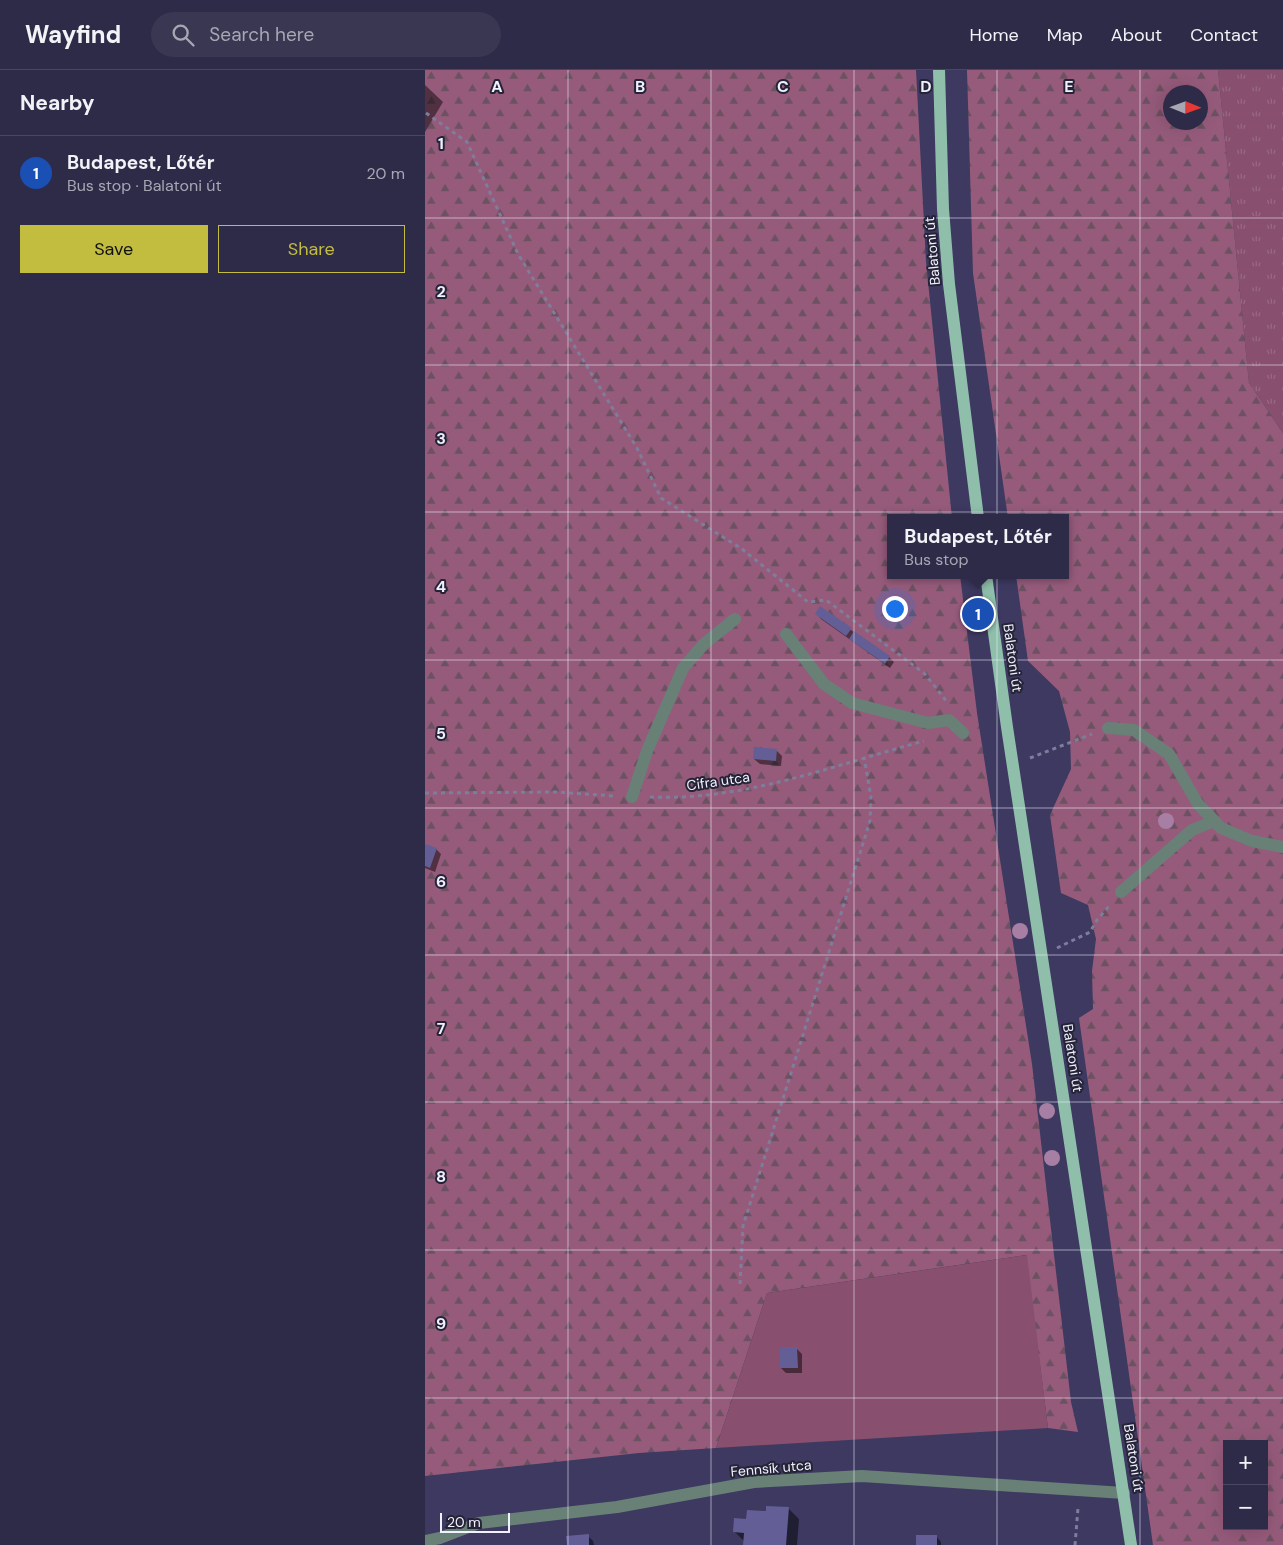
<!DOCTYPE html>
<meta charset="utf-8">
<style>
body{margin:0;font-family:"DM Sans",sans-serif;background:#3a3753;color:#f1f3f6}
.controls{position:absolute;right:15px;bottom:15px;display:grid;overflow:hidden;border-radius:0px;box-shadow:0 5px 20px #0002}
.controls button{width:45px;height:45px;display:grid;place-items:center;padding:0;border:0;border-bottom:1px solid #494761;background:#2e2b49;color:#f1f3f6;font:25px sans-serif}
.compass{position:absolute;left:738px;top:15px;width:45px;height:45px;border-radius:50%;background:#2e2b49;box-shadow:0 5px 20px #0002;rotate:91deg}
.scale{position:absolute;left:15px;bottom:12px;width:70px;box-sizing:border-box;padding-left:5px;border:2px solid #f0f0ff;border-top:0;font-size:14px;line-height:18px;white-space:nowrap;color:#f0f0ff;-webkit-text-stroke:4px #252336;paint-order:stroke}
.you{position:absolute;left:469px;top:538px;width:18px;height:18px;margin:-12px;border:4px solid #fff;border-radius:50%;background:#1a73e8;box-shadow:0 0 0 8px #1a73e833}
.badge{display:grid;place-items:center;width:32px;height:32px;border-radius:50%;background:#c2bd3f;color:#fff;font-size:16px;font-weight:700}
.pin{position:absolute;translate:-50% -50%;border:2px solid #fff;box-shadow:0 1px 5px #0006}
.popup{position:absolute;left:462px;top:444px;width:182px;height:65px;box-sizing:border-box;display:grid;place-content:center;border-radius:0px;background:#2e2b49;filter:drop-shadow(0 1px 4px #0005);font-size:16px;white-space:nowrap;color:#a7a7b4}
.popup b{font-size:19px;color:#f1f3f6}
.popup::after{content:'';position:absolute;left:50%;top:100%;margin-left:-10px;border:10px solid transparent;border-top-color:#2e2b49}
.list{margin:0;padding:0;list-style:none}
h2{display:flex;justify-content:space-between;align-items:center;height:65px;margin:0;padding:0 20px;font-size:21px}
h2 small{font-size:16px;font-weight:400;color:#a7a7b4}
.list li{display:grid;grid-template-columns:32px 1fr auto;gap:15px;align-items:center;box-sizing:border-box;height:75px;padding:0 20px;border-top:1px solid #494761}
.list b{display:block;font-size:19px;white-space:nowrap}
.list p{margin:0;font-size:16px;white-space:nowrap;color:#a7a7b4}
.list em{font-size:16px;font-style:normal;color:#a7a7b4}
.actions{display:flex;gap:10px;padding:15px 20px}
.actions a{flex:1;padding:11px 0;border:1px solid #c2bd3f;border-radius:0px;text-align:center;font-size:18px;color:#c2bd3f}
.actions .main{background:#c2bd3f;color:#111}
.icon{flex:none;width:28px;height:28px;fill:none;stroke:currentColor;stroke-width:2;stroke-linecap:round;stroke-linejoin:round}
.map{position:relative;flex:none;width:858px;height:1475px;overflow:hidden}
header{display:flex;align-items:center;gap:30px;box-sizing:border-box;height:70px;padding:0 25px;background:#2e2b49;border-bottom:1px solid #494761}
header strong{font-size:24px}
nav{display:flex;gap:28px;margin-inline-start:auto;font-size:18px}
.search{width:350px;height:45px;background:#3a3753;display:flex;align-items:center;gap:12px;box-sizing:border-box;padding:0 18px;border-radius:28px;color:#a7a7b4;font-size:19px}
main{display:flex}
aside{flex:1;background:#2e2b49}
.map>svg:first-child{display:block}
.grass{fill:url(#grass-tufts)}
.forest{fill:url(#forest-firs);fill-rule:evenodd}
.garden{fill:#884f6e}
.shadow{fill:#0007}
.building{fill:#635e96}
.lines{fill:none;stroke-linecap:round;stroke-linejoin:round}
.path{stroke:#7f7d9c;stroke-width:3;stroke-dasharray:4 4;stroke-linecap:butt}
.minor{stroke:#698076;stroke-width:12}
.major{stroke:#8fbfab;stroke-width:12}
.tree{fill:#a77ea4}
.grid{fill:none;stroke:#f0f0ff;stroke-width:1;stroke-opacity:0.55}
.labels{text-anchor:middle;stroke-width:4;stroke-linejoin:round;paint-order:stroke}
.street-label{font-size:14px;fill:#f0f0ff;stroke:#252336}
.grid-label{font-size:16px;text-anchor:middle;font-weight:bold;fill:#f0f0ff;stroke:#252336;stroke-width:4;stroke-linejoin:round;paint-order:stroke}
</style>
<header>
<strong>Wayfind</strong>
<div class="search"><svg class="icon" aria-label="search" viewBox="0 0 24 24"><circle cx="10" cy="10" r="6"/><path d="M15 15l6 6"/></svg>Search here</div>
<nav><a>Home</a><a>Map</a><a>About</a><a>Contact</a></nav>
</header>
<main>
<aside>
<h2>Nearby<small></small></h2>
<ul class="list">
<li><span class="badge" style="background:#1a4fb4">1</span><div><b>Budapest, Lőtér</b><p>Bus stop · Balatoni út</p></div><em>20 m</em></li>
</ul>
<div class="actions"><a class="main">Save</a><a>Share</a></div>
</aside>
<div class="map">
<svg width="858" height="1475" viewBox="0 0 858 1475">
<defs>
<pattern id="grass-tufts" width="24" height="20" patternUnits="userSpaceOnUse" patternTransform="scale(1.25)"><rect width="24" height="20" fill="#884f6e"/><path d="M3 7l-1-3M5 7V3M7 7l1-3M15 17l-1-3M17 17v-4M19 17l1-3" fill="none" stroke="#996984"/></pattern>
<pattern id="forest-firs" width="22" height="20" patternUnits="userSpaceOnUse" patternTransform="scale(1.25)"><rect width="22" height="20" fill="#965b7b"/><path d="M5 1l3.5 6h-7zM16 11l3.5 6h-7z" fill="#6b5161"/></pattern>
</defs>
<rect width="100%" height="100%" fill="#3d3961"/>
<path class="grass" d="M793 0H858V363L824 313Z"/>
<path class="forest" d="M0 0H491L501 192 527 448H466V505H535L552 643 607 994 646 1332 653 1362 623 1358 601 1185 342 1223 291 1378 214 1383 0 1406Z
M542 0H793L824 313 858 363V1475H728L654 948 668 939 667 901 671 869 663 835 636 823 625 745 646 699 645 662 634 621 603 591 591 505H640V448H583L548 203ZM746 22H776V52H746ZM802 1374H839V1456H802Z"/>
<path class="garden" d="M602 1185 623 1358 291 1378 342 1223Z"/>
<path class="shadow" d="M0 15 18 32 0 62Z
M395 538 464 587 469 592 465 598 396 549 391 543Z
M352 681 357 686 356 696 335 694 329 689Z
M0 775 11 779 16 784 10 802 0 798Z
M372 1279 377 1284V1303H361L356 1298Z
M363 1438 374 1449 372 1475H319V1471L309 1461 323 1450 342 1442Z
M163 1466 168 1471 169 1475H143Z
M511 1466 516 1472V1475H492Z"/>
<path class="building" d="M395 536 427 558 421 566 390 544Z
M429 561 465 586 460 594 424 569Z
M329 677 352 679 351 691 328 689Z
M0 774 12 778 5 798 0 796Z
M355 1277H372L373 1298H355Z
M341 1436 364 1437 361 1475H318L319 1463 308 1462 309 1448 321 1449 322 1440 341 1441Z
M164 1464V1475H142L141 1466Z
M491 1465H512V1475H491Z"/>
<g class="lines">
<path class="path" d="M1 43 42 72 93 184 212 378 236 428 317 479 383 532 401 530 500 604 522 632
M605 688 667 664
M0 723 131 722 189 726
M225 727C320 731 409 695 499 671
M632 878 665 862 672 850 685 835
M315 1214 318 1156 445 751 446 727 439 687
M650 1475 653 1438"/>
<path class="minor" d="M361 564 399 614 427 633 503 653 524 650 538 663
M683 658 709 660 744 684 773 734 796 758 827 771 858 777
M207 727 222 681 258 598 279 574 310 549
M696 822 767 760 789 751
M0 1471 15 1468 54 1453 192 1437 329 1412 437 1406 699 1423"/>
<path class="major" d="M514 0 518 139 524 214 553 448
M561 505 582 657 706 1475"/>
</g>
<g class="tree">
<circle cx="741" cy="751" r="8"/>
<circle cx="595" cy="861" r="8"/>
<circle cx="622" cy="1041" r="8"/>
<circle cx="627" cy="1088" r="8"/>
</g>
<path class="grid" d="M143 0V1475M286 0V1475M429 0V1475M572 0V1475M715 0V1475M0 148H858M0 295H858M0 442H858M0 590H858M0 738H858M0 885H858M0 1032H858M0 1180H858M0 1328H858"/>
<g class="labels">
<g class="street-label">
<text transform="translate(507 181) rotate(-95)" y="5">Balatoni út</text>
<text transform="translate(588 588) rotate(82)" y="5">Balatoni út</text>
<text transform="translate(293 711) rotate(-8)" y="5">Cifra utca</text>
<text transform="translate(648 988) rotate(81)" y="5">Balatoni út</text>
<text transform="translate(709 1388) rotate(81)" y="5">Balatoni út</text>
<text transform="translate(346 1398) rotate(-5)" y="5">Fennsík utca</text>
</g>
</g>
<g class="grid-label">
<text x="72" y="22">A</text>
<text x="215" y="22">B</text>
<text x="358" y="22">C</text>
<text x="501" y="22">D</text>
<text x="644" y="22">E</text>
<text x="16" y="79">1</text>
<text x="16" y="227">2</text>
<text x="16" y="374">3</text>
<text x="16" y="522">4</text>
<text x="16" y="669">5</text>
<text x="16" y="817">6</text>
<text x="16" y="964">7</text>
<text x="16" y="1112">8</text>
<text x="16" y="1259">9</text>
</g>
</svg>
<div class="controls">
<button>+</button>
<button>−</button>
</div>
<svg class="compass" viewBox="-18 -18 36 36"><path d="M0-13l5 13h-10z" fill="#e53935"/><path d="M0 13l5-13h-10z" fill="#a7a7b4"/></svg>
<div class="scale">20 m</div>
<div class="you"></div>
<div class="pin badge" style="left:553px;top:544px;background:#1a4fb4">1</div>
<div class="popup"><b>Budapest, Lőtér</b>Bus stop</div>
</div>
</main>
